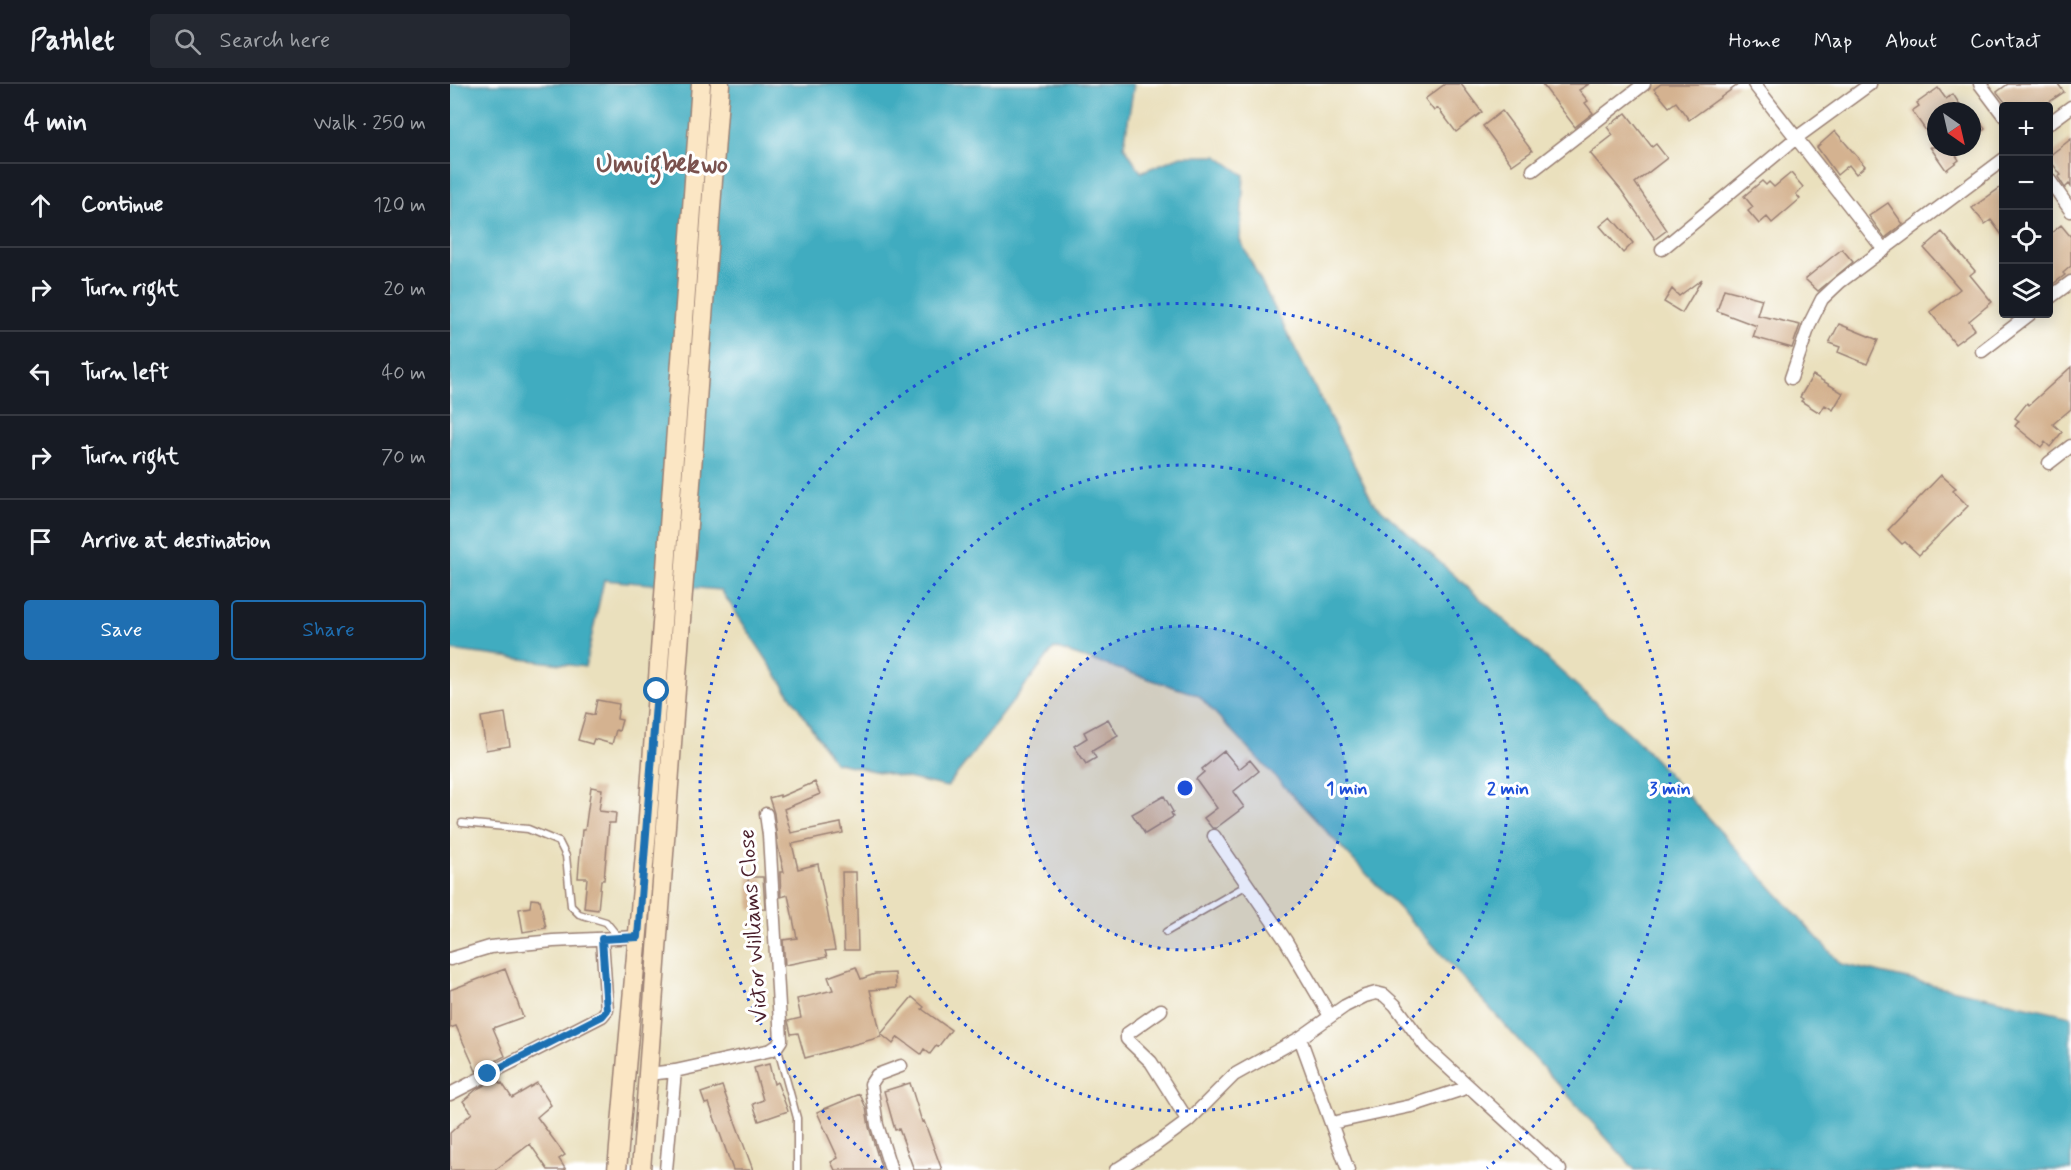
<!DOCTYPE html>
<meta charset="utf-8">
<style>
body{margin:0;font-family:Mynerve,sans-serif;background:#242831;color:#f1f3f6}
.controls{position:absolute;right:18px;top:18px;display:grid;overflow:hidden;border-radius:6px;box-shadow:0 3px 15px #0003}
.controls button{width:54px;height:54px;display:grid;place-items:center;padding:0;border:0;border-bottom:2px solid #363941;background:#171b24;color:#f1f3f6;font:30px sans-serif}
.compass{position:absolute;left:1477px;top:18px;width:54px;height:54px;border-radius:50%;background:#171b24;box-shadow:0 3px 15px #0003;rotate:146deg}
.stop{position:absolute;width:18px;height:18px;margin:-14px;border:4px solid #1f6fb2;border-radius:50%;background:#fff}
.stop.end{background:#1f6fb2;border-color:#fff;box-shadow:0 2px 6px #0008}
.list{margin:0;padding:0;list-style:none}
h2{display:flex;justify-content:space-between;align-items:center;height:78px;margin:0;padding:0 24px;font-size:26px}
h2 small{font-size:20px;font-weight:400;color:#9ea1a6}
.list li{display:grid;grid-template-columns:39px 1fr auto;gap:18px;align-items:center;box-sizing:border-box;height:84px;padding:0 24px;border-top:2px solid #363941}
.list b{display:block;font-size:22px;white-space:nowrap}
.list em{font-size:20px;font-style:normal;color:#9ea1a6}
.actions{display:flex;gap:12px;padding:18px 24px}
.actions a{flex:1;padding:14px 0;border:2px solid #1f6fb2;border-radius:6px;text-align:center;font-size:21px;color:#1f6fb2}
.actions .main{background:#1f6fb2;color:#fff}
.icon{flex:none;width:33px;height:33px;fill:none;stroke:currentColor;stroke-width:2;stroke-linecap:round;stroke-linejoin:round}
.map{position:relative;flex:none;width:1621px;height:1086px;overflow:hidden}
header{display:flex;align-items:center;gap:36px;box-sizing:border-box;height:84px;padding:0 30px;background:#171b24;border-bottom:2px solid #363941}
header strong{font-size:28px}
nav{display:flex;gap:33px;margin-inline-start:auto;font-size:21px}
.search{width:420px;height:54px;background:#242831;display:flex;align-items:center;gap:15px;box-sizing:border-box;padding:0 21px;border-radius:6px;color:#9ea1a6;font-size:22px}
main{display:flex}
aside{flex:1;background:#171b24}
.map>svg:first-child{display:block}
.water{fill:#41acc0;stroke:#466676;stroke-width:1.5}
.building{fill:#d4b290}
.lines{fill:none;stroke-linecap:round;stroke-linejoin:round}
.service-casing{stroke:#9a8074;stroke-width:9}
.minor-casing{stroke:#9a8074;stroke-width:15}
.secondary-casing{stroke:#9a8074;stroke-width:21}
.service{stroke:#fff;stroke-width:6}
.minor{stroke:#fff;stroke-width:12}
.secondary{stroke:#fbe6c4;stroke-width:18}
.route{stroke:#1f6fb2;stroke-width:8}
.ring{fill:none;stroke:#1d4ed8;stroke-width:3;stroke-dasharray:3 6}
.labels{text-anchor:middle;stroke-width:6;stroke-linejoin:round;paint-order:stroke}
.street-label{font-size:22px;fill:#4a1f2b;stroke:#fff}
.quarter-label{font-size:26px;font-weight:bold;fill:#7a524e;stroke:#fff}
.centre{fill:#1d4ed8;stroke:#fff;stroke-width:3}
.ring-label{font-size:18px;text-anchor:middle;font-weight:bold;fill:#1d4ed8;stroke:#fff;stroke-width:6;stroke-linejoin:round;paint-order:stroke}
</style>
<header>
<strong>Pathlet</strong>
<div class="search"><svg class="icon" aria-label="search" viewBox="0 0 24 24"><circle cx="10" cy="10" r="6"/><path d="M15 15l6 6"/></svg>Search here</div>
<nav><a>Home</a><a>Map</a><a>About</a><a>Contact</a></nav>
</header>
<main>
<aside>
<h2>4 min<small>Walk · 250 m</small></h2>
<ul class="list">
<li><svg class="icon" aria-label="ahead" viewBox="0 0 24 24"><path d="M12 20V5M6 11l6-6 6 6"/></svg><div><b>Continue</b></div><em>120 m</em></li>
<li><svg class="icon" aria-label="right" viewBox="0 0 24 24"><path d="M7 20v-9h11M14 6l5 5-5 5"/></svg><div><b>Turn right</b></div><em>20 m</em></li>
<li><svg class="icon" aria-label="left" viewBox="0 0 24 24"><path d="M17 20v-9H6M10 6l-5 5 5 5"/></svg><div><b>Turn left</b></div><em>40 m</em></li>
<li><svg class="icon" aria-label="right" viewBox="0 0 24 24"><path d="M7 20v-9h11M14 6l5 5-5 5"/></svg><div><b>Turn right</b></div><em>70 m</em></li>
<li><svg class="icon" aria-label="arrive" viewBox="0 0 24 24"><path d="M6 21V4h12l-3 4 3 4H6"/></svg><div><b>Arrive at destination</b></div></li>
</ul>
<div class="actions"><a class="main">Save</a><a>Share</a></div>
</aside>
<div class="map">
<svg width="1621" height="1086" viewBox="0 0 1621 1086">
<rect width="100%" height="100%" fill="#fff"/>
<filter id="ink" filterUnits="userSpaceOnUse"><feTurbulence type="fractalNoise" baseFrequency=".0167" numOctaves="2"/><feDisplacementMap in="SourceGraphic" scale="12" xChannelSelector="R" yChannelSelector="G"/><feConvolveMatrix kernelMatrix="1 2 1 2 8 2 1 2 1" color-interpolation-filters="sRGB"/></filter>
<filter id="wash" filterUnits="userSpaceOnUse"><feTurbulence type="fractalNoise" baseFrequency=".008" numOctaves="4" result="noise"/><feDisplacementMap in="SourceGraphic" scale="24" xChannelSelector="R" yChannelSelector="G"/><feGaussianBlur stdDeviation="1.35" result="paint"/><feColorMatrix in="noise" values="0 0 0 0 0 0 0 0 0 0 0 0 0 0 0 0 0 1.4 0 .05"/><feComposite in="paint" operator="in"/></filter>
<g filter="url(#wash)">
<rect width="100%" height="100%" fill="#eae0bd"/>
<path class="water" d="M0 0H684L674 62 691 88 731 72H767L794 91 790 156 923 418 1188 657 1391 880 1621 932V1086H1185L974 851 748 611 604 564 497 703 384 678 271 506 154 496 135 583 0 566Z"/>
<g id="blocks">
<path class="building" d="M995 0H1011L1032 28 1006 48 988 24 984 27 975 15Z
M1092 0H1139L1129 6 1138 17 1135 19 1143 29 1125 43Z
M1211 0H1289L1239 36 1226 18 1219 23 1204 5Z
M1558 0H1608L1614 8 1593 22H1558L1547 8Z
M1488 4 1496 15 1503 10 1514 27H1486V61L1462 27 1469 22 1467 19Z
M1052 27 1082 67 1062 81 1033 42Z
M1522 27 1535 45 1522 55Z
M1176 29 1202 63 1206 60 1217 74 1185 99 1217 146 1205 155 1171 106 1140 69 1163 51 1157 43Z
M1385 47 1415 82 1406 90 1399 81 1387 91 1367 63Z
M1621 55V103L1619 100 1615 104 1608 93 1611 91 1599 75V72Z
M1480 63H1515L1505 70 1509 76 1496 86Z
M1341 89 1353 103 1346 110 1350 115 1322 139 1317 133 1309 140 1298 127 1303 123 1294 112 1312 97 1316 101 1319 98 1324 103Z
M1554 101V154L1541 136 1535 140 1522 124Z
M1438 119 1453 140 1435 154 1419 132Z
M1161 133 1183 159 1173 169 1150 142Z
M1611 141 1621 153V182L1613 189 1615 191 1599 203V151Z
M1492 148 1525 187 1520 191 1542 218 1519 237 1525 245 1505 260 1480 228 1510 205 1474 164Z
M1392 165 1403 178 1368 207 1355 195Z
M1252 195 1232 229 1214 218 1222 205 1229 212Z
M1274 205 1312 215 1307 231 1350 241 1342 264 1303 253 1307 242 1267 227Z
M1389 240 1428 256 1417 280 1388 268 1390 263 1379 259Z
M1621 283V325L1603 340 1612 348 1600 363 1595 358 1591 363 1565 342 1569 337 1565 334 1577 319 1579 321Z
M1363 291 1393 309 1383 326 1375 321 1370 329 1351 317 1353 315 1350 313Z
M1491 391 1506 404 1503 407 1518 422 1469 471 1455 458 1452 460 1438 446Z
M147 616 169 620 167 635 172 636 169 647 166 646 162 660 144 655 142 660 128 656 136 629 144 631Z
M55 629 60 662 36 666 31 633Z
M658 635 668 652 642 667 646 674 636 680 624 662 637 654 634 648Z
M774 667 789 685 800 676 809 687 783 708 794 723 766 744H762L754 734 767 724 746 695 754 688 752 685Z
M365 698 370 710 334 725 341 749 391 739 393 749 342 760 348 785 368 780 385 866 375 867 377 873 335 881 333 856 347 854 338 811 331 813 330 792V788H334L328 763 324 729 319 714 330 711V713Z
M141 703 152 705 149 727 166 729 165 739H159L154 796H151L148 826 134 824 137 794H128L132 746H135Z
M714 712 723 728 721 729 723 733 695 750 682 730Z
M392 788H406L408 866H394Z
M298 793H313L315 825 300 826Z
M81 815 90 816 96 844 73 848 69 825 80 823Z
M406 883 411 895 425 890 445 889 446 904 420 906 431 950 462 913 474 923 472 925 501 946 488 963 486 962 480 970 474 965 471 970 448 953 443 960 431 950V953L355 974 348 949 341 950 338 937 351 934 347 915 383 906 378 893Z
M55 885 73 933 43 944 55 972 26 987 6 942 0 944V906Z
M319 980 324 1000 327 998 338 1027 309 1037 303 1020 313 1016 304 984Z
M47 995 50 1000 52 999 62 1014 87 999 101 1021 87 1033 115 1071 109 1075 116 1086H98L80 1060 45 1086H0V1049L22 1029 13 1017 27 1005Z
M460 999 472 1038 474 1037 492 1086H464L449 1045 445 1046 434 1007Z
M272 1002 303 1086H283L259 1019 255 1020 251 1009Z
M410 1010 416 1024 419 1043 432 1086H385L381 1078 388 1074 367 1028Z"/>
</g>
</g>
<g filter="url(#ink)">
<use href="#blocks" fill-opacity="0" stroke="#9a8074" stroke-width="1.5"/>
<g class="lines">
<defs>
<path id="service" d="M12 739 78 745 109 758 116 772 121 822 129 830 156 838 169 854
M716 848 797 801
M327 962 347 1034V1086"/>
<path id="minor" d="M1304 0 1434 166
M1530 0 1554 32
M1598 40 1621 23
M1083 86 1194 0
M1598 94 1621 127
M1212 165 1346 54 1420 0
M1598 215 1621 198
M1532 267 1580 230
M1341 294 1360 239 1372 215 1390 198 1554 75
M1599 379 1621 362
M764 752 836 857 880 932
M0 875 40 863 103 857 188 853
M711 926 677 950V955L701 978 738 1037
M850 954 898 1086
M198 990 225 987 321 966 327 962 331 956 319 751 316 730
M0 1010 152 932 157 926 152 855
M882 1039 961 1022 1019 1003
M216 1086 225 987
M441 1086 427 1041 421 1000 427 991 451 982
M666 1086 704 1062 738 1037 784 991 850 954 895 922 915 912 926 909 934 911 945 921 976 963 1110 1086"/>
<path id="secondary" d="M167 1086 197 747 251 0
M191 1086 270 0"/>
</defs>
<use href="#service" class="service-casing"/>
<use href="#minor" class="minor-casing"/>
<use href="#secondary" class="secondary-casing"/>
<use href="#service" class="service"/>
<use href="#minor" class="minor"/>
<use href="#secondary" class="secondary"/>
</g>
</g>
<g class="lines" filter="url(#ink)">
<path class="route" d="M38 990 152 932 157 926 152 855 188 853 207 607"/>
</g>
<circle cx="735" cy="704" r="162" fill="#1d4ed8" fill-opacity=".12"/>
<g class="ring">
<circle cx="735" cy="704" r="162"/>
<circle cx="735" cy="704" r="323"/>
<path d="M433 1084A485 485 0 1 1 1037 1084"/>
</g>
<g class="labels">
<g class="street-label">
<text transform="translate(302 842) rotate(-94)" y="8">Victor Williams Close</text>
</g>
<g class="quarter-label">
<text x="212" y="88">Umuigbekwo</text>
</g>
</g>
<circle cx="735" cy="704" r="9" class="centre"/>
<g class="ring-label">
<text x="897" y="710">1 min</text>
<text x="1058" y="710">2 min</text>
<text x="1220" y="710">3 min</text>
</g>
</svg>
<div class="controls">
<button>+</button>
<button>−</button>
<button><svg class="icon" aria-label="locate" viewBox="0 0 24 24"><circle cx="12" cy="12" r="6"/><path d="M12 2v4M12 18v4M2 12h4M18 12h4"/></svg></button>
<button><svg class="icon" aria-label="layers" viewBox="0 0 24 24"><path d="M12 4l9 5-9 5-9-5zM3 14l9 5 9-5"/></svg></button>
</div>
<svg class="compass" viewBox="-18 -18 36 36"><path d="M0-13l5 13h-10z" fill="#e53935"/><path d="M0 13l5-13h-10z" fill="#9ea1a6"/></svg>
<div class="stop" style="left:207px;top:607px"></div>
<div class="stop end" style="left:38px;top:990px"></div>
</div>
</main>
